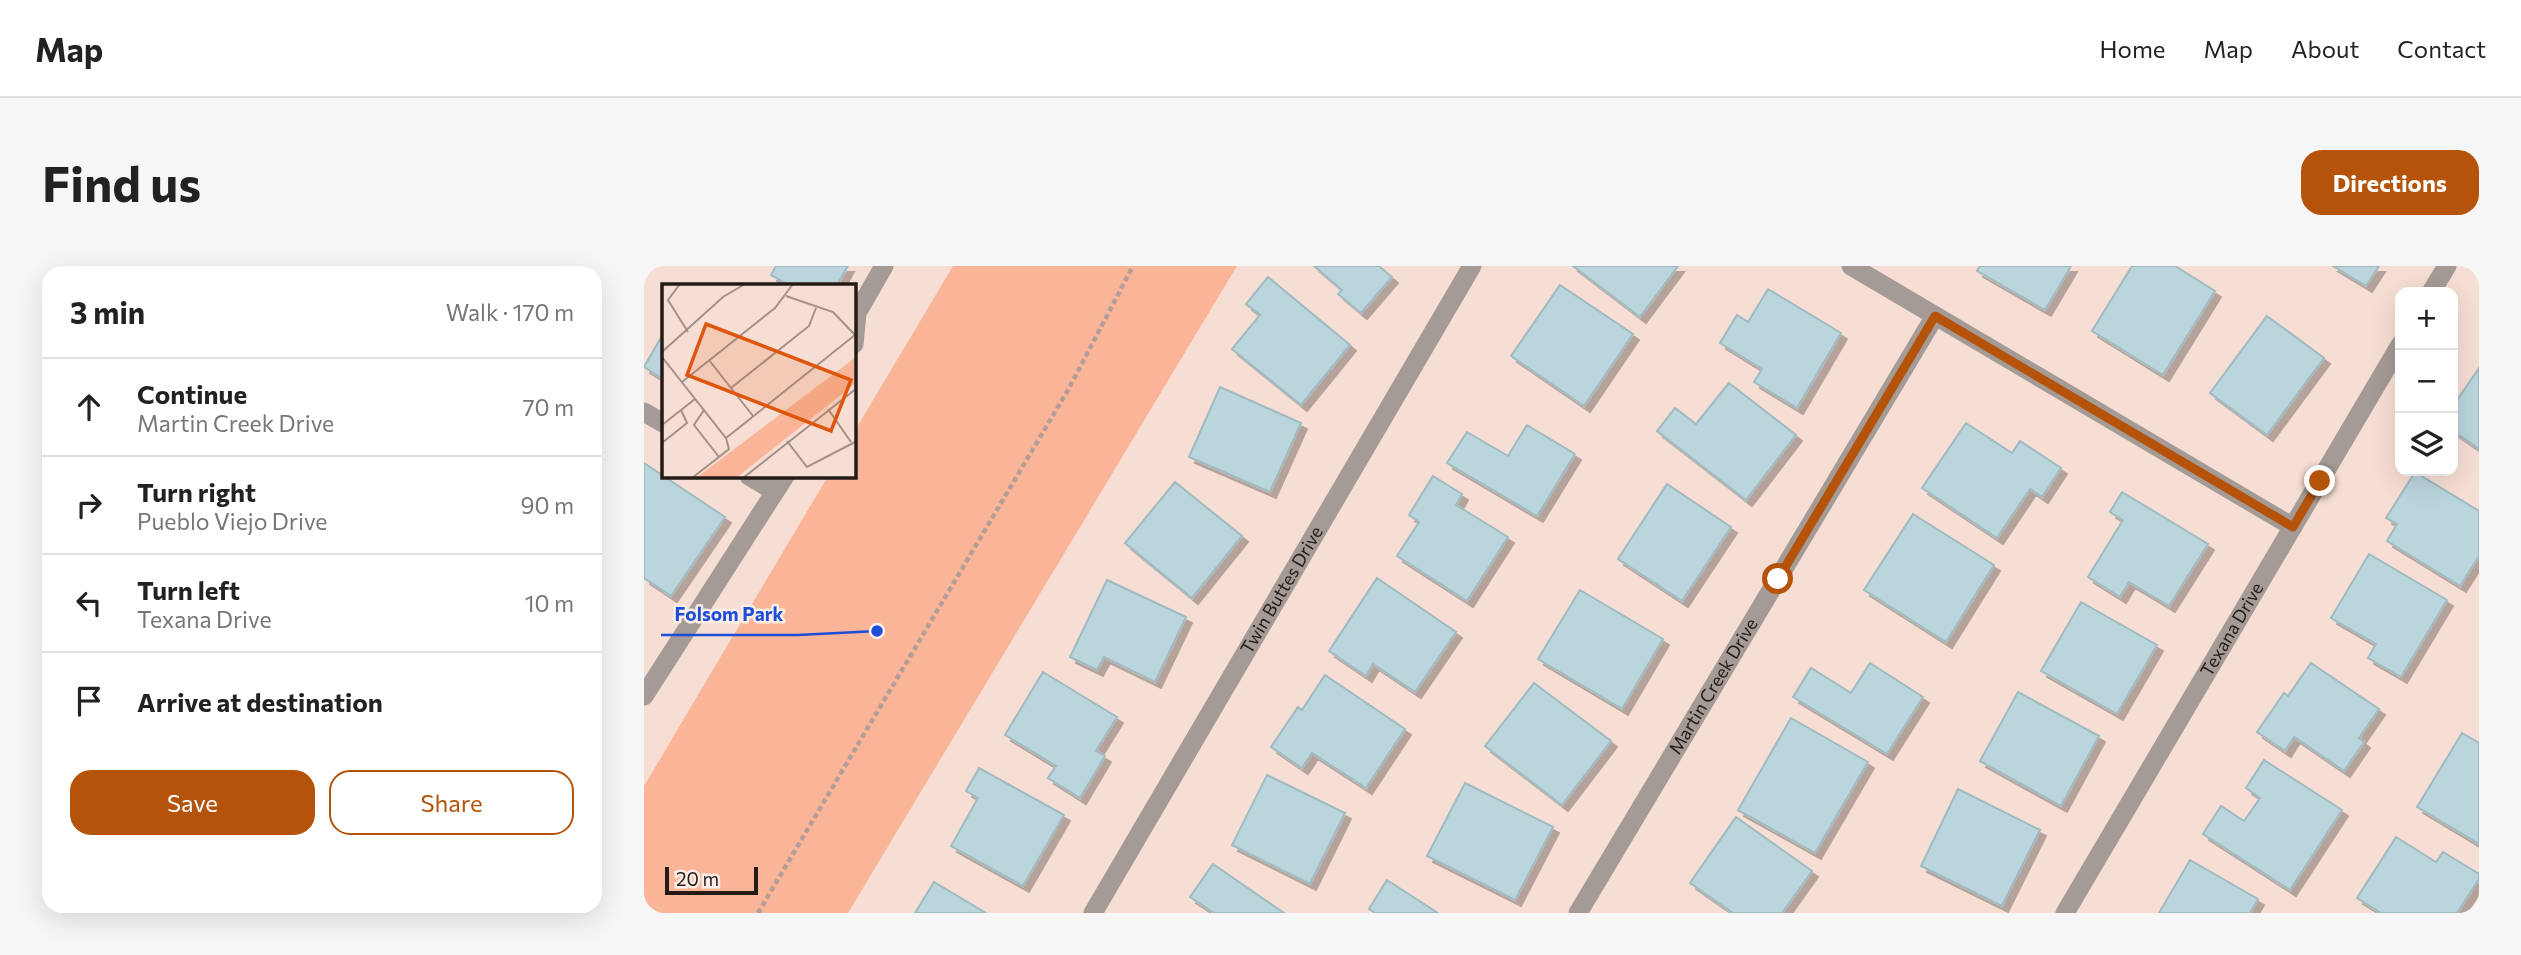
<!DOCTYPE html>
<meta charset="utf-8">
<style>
body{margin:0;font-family:Commissioner,sans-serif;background:#f6f6f6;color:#222}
.controls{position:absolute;right:21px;top:21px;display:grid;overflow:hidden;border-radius:14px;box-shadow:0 7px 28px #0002}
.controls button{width:63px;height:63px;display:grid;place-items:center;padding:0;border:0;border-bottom:2px solid #e0e0e0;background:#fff;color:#222;font:35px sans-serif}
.scale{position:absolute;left:21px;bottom:18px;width:93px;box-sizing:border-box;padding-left:7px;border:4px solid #241b17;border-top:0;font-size:19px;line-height:24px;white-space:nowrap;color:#241b17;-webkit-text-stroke:5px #fdeee7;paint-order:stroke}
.stop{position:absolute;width:21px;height:21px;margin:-16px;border:5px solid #b45309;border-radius:50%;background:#fff}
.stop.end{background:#b45309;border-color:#fff;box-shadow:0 2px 7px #0008}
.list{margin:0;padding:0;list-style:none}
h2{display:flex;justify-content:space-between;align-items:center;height:91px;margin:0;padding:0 28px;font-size:30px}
h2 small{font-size:23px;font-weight:400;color:#767676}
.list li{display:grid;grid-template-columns:46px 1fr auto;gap:21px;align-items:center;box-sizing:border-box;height:98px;padding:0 28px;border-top:2px solid #e0e0e0}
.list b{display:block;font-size:26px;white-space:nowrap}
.list p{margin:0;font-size:23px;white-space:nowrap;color:#767676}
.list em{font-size:23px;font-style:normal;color:#767676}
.actions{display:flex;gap:14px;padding:21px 28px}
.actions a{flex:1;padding:16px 0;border:2px solid #b45309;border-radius:21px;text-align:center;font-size:24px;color:#b45309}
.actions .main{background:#b45309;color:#fff}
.icon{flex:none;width:38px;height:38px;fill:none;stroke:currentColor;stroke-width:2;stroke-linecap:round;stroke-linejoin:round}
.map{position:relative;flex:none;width:1835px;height:647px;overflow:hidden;border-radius:21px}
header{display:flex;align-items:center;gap:42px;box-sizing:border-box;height:98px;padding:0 35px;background:#fff;border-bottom:2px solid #e0e0e0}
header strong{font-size:33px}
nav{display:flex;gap:38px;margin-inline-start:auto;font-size:24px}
.intro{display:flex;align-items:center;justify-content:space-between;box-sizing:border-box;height:168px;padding:0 42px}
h1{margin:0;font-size:49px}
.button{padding:18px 32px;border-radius:21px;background:#b45309;color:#fff;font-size:24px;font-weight:700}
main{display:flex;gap:42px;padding:0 42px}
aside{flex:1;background:#fff;border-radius:21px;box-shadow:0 7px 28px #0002}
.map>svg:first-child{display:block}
.green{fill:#fab497}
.building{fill:#bad5dc;stroke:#9fbac1;stroke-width:2;filter:url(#shadow)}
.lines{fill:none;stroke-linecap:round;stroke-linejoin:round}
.path{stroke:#b29e96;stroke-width:4.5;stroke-dasharray:5 3.5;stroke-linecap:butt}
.minor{stroke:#a49a96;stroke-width:19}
.route{stroke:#b45309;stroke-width:9}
.labels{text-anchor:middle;stroke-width:5;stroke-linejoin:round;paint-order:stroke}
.street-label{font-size:18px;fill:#241b17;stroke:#fdeee7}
.inset-road{fill:none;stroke:#a39088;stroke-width:2}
.view{fill:#de560d;fill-opacity:0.15;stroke:#de560d;stroke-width:3.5}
.inset-edge{fill:none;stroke:#241b17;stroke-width:3.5}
.leader{fill:none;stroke:#1d4ed8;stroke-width:2.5}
.callout-dot{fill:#1d4ed8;stroke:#fdeee7;stroke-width:2.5}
.callout-label{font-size:19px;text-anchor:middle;font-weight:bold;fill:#1d4ed8;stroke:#fdeee7;stroke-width:5;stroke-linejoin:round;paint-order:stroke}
</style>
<header>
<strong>Map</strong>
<nav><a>Home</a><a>Map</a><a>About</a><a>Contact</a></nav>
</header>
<div class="intro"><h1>Find us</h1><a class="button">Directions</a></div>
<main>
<aside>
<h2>3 min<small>Walk · 170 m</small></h2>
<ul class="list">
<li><svg class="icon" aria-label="ahead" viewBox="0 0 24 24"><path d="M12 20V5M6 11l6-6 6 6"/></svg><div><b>Continue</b><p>Martin Creek Drive</p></div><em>70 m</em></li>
<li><svg class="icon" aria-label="right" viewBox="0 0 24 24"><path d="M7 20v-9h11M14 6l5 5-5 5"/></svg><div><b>Turn right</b><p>Pueblo Viejo Drive</p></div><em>90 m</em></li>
<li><svg class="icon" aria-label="left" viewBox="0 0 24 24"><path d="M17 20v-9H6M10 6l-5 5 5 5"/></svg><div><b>Turn left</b><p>Texana Drive</p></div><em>10 m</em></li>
<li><svg class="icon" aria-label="arrive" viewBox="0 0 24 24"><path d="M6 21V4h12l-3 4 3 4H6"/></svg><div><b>Arrive at destination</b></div></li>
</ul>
<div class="actions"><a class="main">Save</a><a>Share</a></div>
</aside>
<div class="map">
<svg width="1835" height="647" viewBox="0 0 1835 647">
<defs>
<filter id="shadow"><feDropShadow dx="6" dy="6" stdDeviation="0" flood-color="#0004"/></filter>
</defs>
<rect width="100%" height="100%" fill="#f7ded4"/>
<path class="green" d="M309 0H593L204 647H0V520L184 210H210V166Z"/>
<path class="building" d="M132 0H204L193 19H145L127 9Z
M670 0H735L748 11 717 47 694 28 698 24Z
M929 0H1034L996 51Z
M1336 0H1427L1401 44 1333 5Z
M1488 0H1531L1571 25 1519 109 1448 65Z
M1689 0H1735L1722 20Z
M624 11 706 79 657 139 588 83 616 49 602 38Z
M916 19 989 68 940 140 867 90Z
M1124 23 1197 67 1153 142 1110 116 1118 103 1076 77 1093 49 1104 56Z
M1623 50 1680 92 1623 169 1566 127Z
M19 68V113L0 101Z
M1835 102V183L1809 165V140Z
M1085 117 1152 169 1102 234 1013 165 1031 142 1052 158Z
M576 121 657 157 626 226 545 191Z
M1322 157 1368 187 1376 175 1417 202 1398 231 1386 223 1353 272 1278 222Z
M883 159 931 188 893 250 803 197 823 166 864 190Z
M0 197 81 251 27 330 0 312Z
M1771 206 1835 245V290L1816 320 1743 275 1753 258 1742 252Z
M789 210 818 228 812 239 864 271 823 335 753 290 775 256 765 249Z
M531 216 598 270 548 332 481 277Z
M1023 218 1087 261 1038 335 974 293Z
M1478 226 1564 278 1525 340 1485 316 1476 331 1444 311 1479 254 1466 246Z
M1269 248 1350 299 1302 376 1220 324Z
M1725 288 1803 334 1757 411 1724 392 1732 378 1687 352Z
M733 312 812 366 771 426 729 398 722 410 685 385Z
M463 314 542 351 511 416 460 391 453 404 426 391Z
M936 324 1019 373 978 443 894 393Z
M1437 336 1513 379 1473 448 1397 405Z
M1226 397 1279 431 1243 488 1149 431 1167 402 1207 427Z
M1667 397 1735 443 1715 472 1720 476 1700 505 1650 471 1641 485 1613 466 1640 427 1644 430Z
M399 406 473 451 452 485 461 490 436 532 404 512 412 500 361 469Z
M681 409 761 463 722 522 668 487 658 502 627 481 654 441 658 444Z
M890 417 967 475 918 539 841 480Z
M1374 426 1455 470 1417 540 1336 495Z
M1147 452 1224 496 1171 587 1094 544Z
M1818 467 1835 477V578L1773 541Z
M1620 494 1698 544 1646 624 1559 568 1577 540 1600 555 1616 532 1602 522Z
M335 502 420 549 379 620 307 580 334 532 322 525Z
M623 509 701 547 666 618 588 579Z
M821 517 909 561 871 634 783 590Z
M1314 523 1396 564 1358 640 1277 600Z
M1092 551 1168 605 1138 647H1089L1046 617Z
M1752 571 1792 596 1799 586 1835 608V613L1813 647H1737L1713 632Z
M1546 594 1614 633 1606 647H1515Z
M569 598 640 647H570L546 631Z
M743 614 794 647H731L725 643Z
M290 616 342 647H271Z"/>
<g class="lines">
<path class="path" d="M114 647 424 124 489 0"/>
<g class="minor">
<path d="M1207 0 1649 261"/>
<path d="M1787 26 1803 0"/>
<path d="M210 78 213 47 240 0"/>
<path d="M0 146 19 157"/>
<path d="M105 210 130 225"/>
<path d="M0 430 141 210"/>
<path id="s1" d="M449 647 828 0"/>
<path id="s2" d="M934 647 1291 50"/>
<path id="s3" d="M1421 647 1756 79"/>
</g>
</g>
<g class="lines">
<path class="route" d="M1134 313 1291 50 1649 261 1676 215"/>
</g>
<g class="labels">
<g class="street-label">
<text dy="6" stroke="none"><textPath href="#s1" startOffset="374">Twin Buttes Drive</textPath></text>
<text dy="6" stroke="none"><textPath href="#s3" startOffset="329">Texana Drive</textPath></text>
<text dy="6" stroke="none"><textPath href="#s2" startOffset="264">Martin Creek Drive</textPath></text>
</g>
</g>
<g transform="translate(18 18)">
<rect width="194" height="194" fill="#f7ded4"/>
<path d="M194 73V99L74 194H34Z" fill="#fab497"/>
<path class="inset-road" d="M18 0 6 16 26 48M0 68 61 13 83 0M0 73 64 154 193 51 171 28 124 12M47 76 91 132M20 98 113 24 131 0M69 104 147 42 154 24M166 125 189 158M42 126 32 141 57 173M0 141 33 115M125 157 145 183 195 157M0 159 25 139 19 126M30 194 67 165 64 154M81 194 195 104"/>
<path class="view" d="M44 40 189 96 169 147 25 91Z"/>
<rect width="194" height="194" class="inset-edge"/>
</g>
<path class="leader" d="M233 365L154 369H17"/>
<circle class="callout-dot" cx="233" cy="365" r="7"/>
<g class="callout-label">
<text x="85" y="355">Folsom Park</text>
</g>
</svg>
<div class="controls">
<button>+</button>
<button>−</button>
<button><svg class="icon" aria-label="layers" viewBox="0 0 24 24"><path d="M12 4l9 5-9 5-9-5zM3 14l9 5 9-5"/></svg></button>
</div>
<div class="scale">20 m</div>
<div class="stop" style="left:1134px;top:313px"></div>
<div class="stop end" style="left:1676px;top:215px"></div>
</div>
</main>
